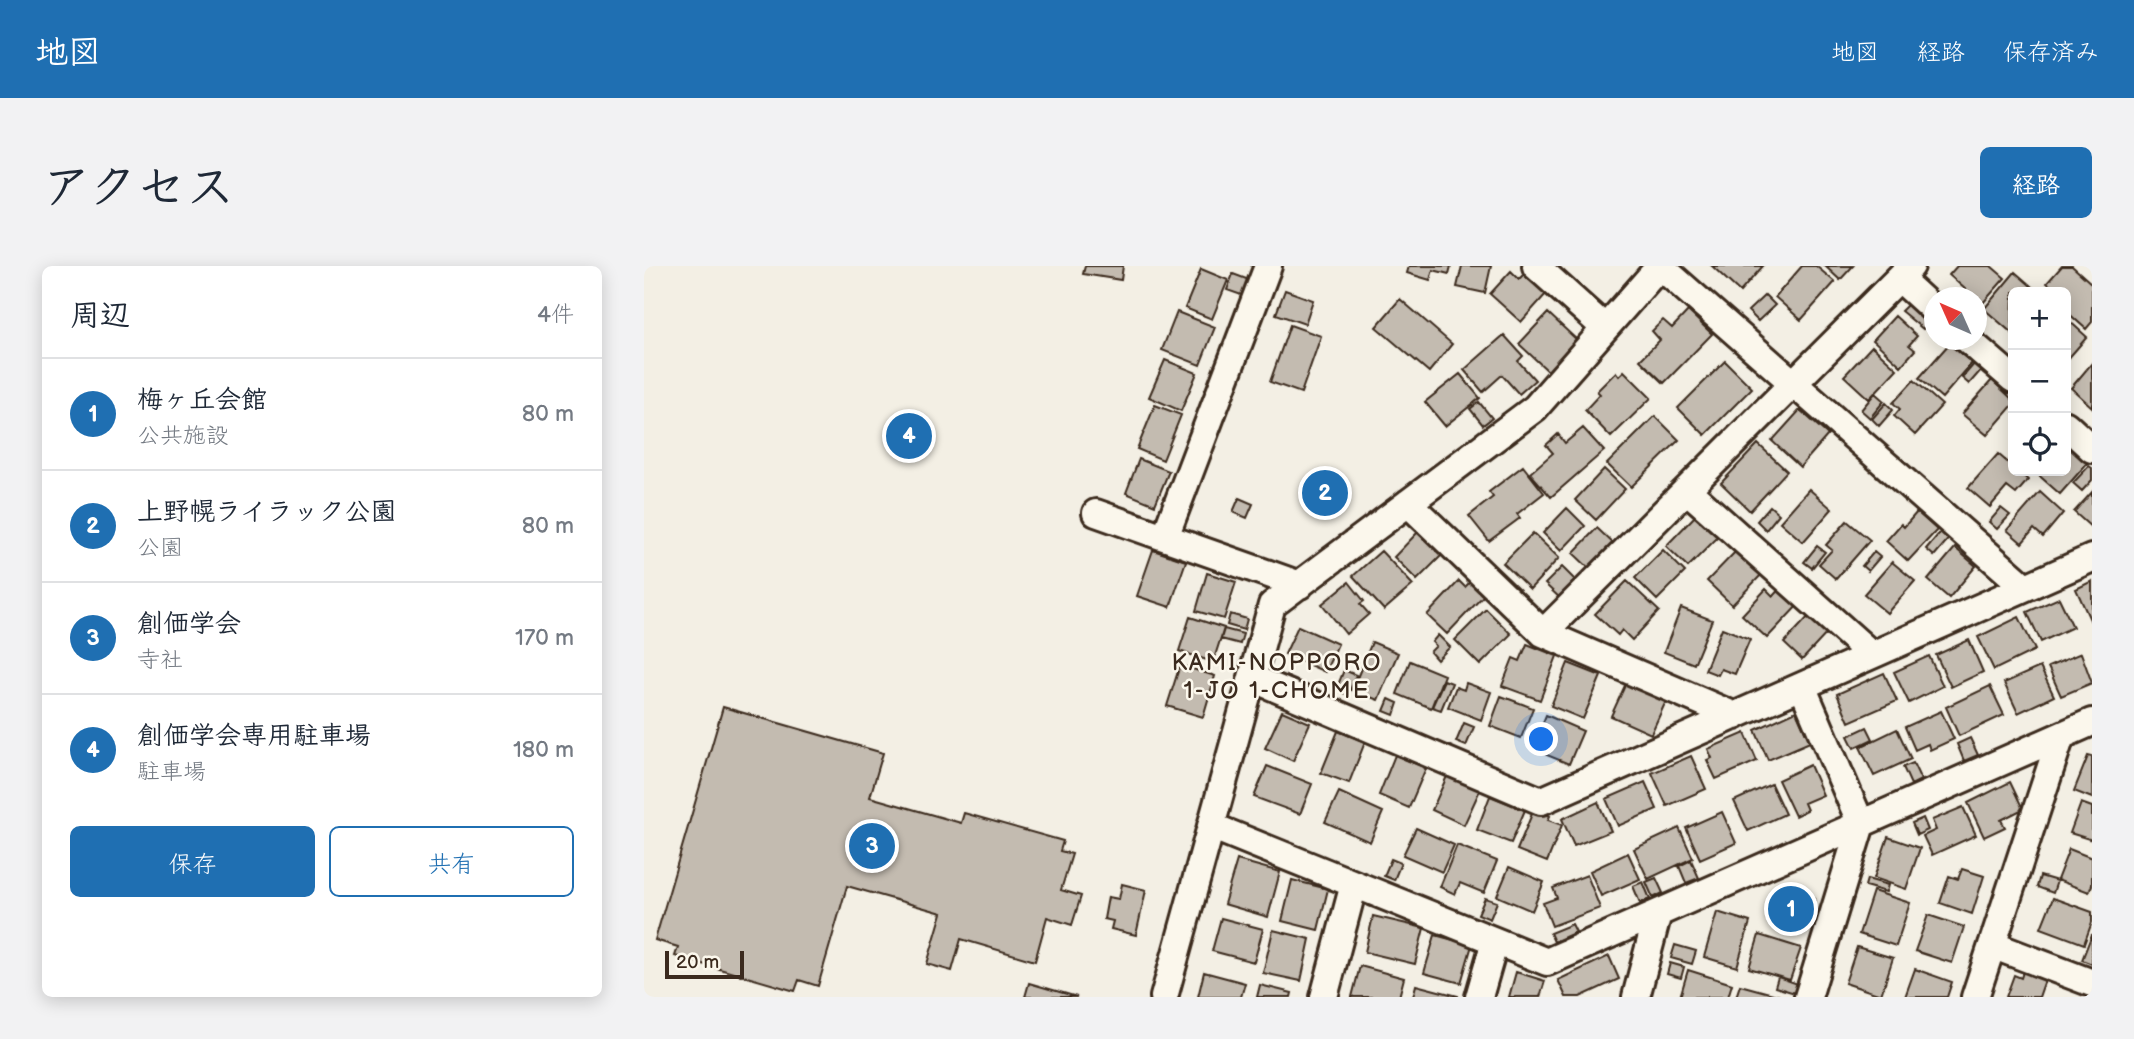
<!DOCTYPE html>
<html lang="ja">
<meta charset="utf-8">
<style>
body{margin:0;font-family:"Balsamiq Sans","Klee One",sans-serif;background:#f2f2f3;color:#1f2937}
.controls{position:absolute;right:21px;top:21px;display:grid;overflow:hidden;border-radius:10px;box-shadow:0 4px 18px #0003}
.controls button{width:63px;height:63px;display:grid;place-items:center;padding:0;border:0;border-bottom:2px solid #e0e1e3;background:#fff;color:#1f2937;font:35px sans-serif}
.compass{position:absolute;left:1280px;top:21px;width:63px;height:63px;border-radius:50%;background:#fff;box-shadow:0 4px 18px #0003;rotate:315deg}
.scale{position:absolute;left:21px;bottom:18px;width:79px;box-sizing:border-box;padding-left:7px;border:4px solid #3b2a1e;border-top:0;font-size:19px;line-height:24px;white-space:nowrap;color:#3b2a1e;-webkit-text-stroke:5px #fbf7ec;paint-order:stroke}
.you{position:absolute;left:898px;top:474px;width:24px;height:24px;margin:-18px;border:5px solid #fff;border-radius:50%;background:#1a73e8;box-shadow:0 0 0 10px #1a73e833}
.badge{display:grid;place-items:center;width:46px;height:46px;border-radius:50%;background:#1f6fb2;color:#fff;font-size:23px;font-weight:700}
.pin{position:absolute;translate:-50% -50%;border:4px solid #fff;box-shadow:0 2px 7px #0006}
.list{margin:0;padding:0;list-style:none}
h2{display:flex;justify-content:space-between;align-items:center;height:91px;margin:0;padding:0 28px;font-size:30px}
h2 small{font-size:23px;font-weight:400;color:#747a83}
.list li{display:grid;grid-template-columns:46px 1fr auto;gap:21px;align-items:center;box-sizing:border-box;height:112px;padding:0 28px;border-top:2px solid #e0e1e3}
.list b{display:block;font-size:26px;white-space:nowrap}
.list p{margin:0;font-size:23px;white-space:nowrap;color:#747a83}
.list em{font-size:23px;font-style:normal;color:#747a83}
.actions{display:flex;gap:14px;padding:21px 28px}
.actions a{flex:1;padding:16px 0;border:2px solid #1f6fb2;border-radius:10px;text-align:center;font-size:24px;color:#1f6fb2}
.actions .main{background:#1f6fb2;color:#fff}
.icon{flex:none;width:38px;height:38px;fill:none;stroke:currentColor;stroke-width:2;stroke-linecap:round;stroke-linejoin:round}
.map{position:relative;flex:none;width:1448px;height:731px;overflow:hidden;border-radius:10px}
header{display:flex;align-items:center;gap:42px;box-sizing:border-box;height:98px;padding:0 35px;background:#1f6fb2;color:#fff}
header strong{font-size:33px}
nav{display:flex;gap:38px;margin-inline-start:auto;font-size:24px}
.intro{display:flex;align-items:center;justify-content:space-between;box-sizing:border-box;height:168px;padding:0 42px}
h1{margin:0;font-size:49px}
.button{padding:18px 32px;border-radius:10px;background:#1f6fb2;color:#fff;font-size:24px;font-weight:700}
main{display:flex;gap:42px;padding:0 42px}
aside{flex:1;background:#fff;border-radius:10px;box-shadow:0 4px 18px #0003}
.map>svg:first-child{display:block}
.building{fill:#c3bbb0;stroke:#3b2a1e;stroke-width:2}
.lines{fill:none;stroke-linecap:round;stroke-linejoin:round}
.minor-casing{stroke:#3b2a1e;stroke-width:32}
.minor{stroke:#fbf7ec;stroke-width:26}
.labels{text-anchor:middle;stroke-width:5;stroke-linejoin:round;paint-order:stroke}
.neighbourhood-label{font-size:24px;letter-spacing:2px;fill:#3b2a1e;stroke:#fbf7ec}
</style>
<header>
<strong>地図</strong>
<nav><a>地図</a><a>経路</a><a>保存済み</a></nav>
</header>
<div class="intro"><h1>アクセス</h1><a class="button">経路</a></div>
<main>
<aside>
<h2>周辺<small>4件</small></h2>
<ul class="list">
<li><span class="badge">1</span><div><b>梅ヶ丘会館</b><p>公共施設</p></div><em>80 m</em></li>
<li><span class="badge">2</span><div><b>上野幌ライラック公園</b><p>公園</p></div><em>80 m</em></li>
<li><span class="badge">3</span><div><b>創価学会</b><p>寺社</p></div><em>170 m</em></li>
<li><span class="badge">4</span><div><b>創価学会専用駐車場</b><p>駐車場</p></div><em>180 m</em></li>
</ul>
<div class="actions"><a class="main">保存</a><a>共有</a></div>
</aside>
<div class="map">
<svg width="1448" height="731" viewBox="0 0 1448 731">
<rect width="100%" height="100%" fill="#f3efe4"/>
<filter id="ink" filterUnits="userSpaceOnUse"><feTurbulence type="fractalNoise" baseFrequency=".0143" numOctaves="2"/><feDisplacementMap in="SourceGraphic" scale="14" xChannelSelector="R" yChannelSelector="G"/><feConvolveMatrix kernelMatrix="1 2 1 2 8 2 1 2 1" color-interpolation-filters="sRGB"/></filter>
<g filter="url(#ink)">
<path class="building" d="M441 0H479L477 14 439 8Z
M765 0H807L805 8 789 4 786 14 763 7Z
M818 0H847L841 27 813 21Z
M1068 0H1119L1096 26Z
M1158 0H1172L1191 16 1157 54 1131 31Z
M1181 0H1209L1196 14Z
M1313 0H1347L1361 12 1338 38 1305 9Z
M1418 0H1428L1448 18V56L1442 63 1422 45V26H1405L1409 22 1403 17Z
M557 3 584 14 568 53 541 42Z
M867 5 875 13 880 8 902 28 877 56 846 28Z
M1371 6 1394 26H1369L1368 67 1340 43Z
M589 8 608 15 603 31 583 24Z
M641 24 669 34 661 58 632 48Z
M1121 29 1131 39 1114 55 1104 45Z
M756 33 808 78 785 106 732 61Z
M1264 38 1285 56 1279 63 1257 45Z
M1044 45 1068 68 1020 117 996 94 1016 74 1008 65 1019 54 1028 62Z
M533 46 571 61 556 99 518 84Z
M904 47 933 74 904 105 875 78Z
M1251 50 1273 70 1265 79 1271 84 1257 100 1229 74Z
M1422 52 1443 71 1422 95Z
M646 59 677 70 657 127 626 116Z
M860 69 879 90 874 95 891 114 875 128 858 109 839 126 820 104Z
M1305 78 1328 97 1298 132 1275 112Z
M1228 80 1253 103 1225 133 1200 110Z
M521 94 553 107 537 145 505 131Z
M1081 95 1108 122 1061 169 1034 142Z
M1331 97 1338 103 1325 118 1318 112Z
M1448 97V141L1427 122Z
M980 105 1007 132 967 171 941 144 956 128 953 125 972 106 975 110Z
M816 108 836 132 801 160 781 136Z
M1270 114 1298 139 1271 169 1250 150 1256 143 1249 137Z
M1348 114 1369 134V139L1343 169 1318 148Z
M1231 127 1240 135 1226 152 1217 144Z
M835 136 848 152 839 159 826 143Z
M1242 137 1249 144 1235 160 1228 153Z
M511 139 537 149 519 194 493 183Z
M1156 144 1184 169 1156 201 1128 175Z
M1011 150 1035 174 987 221 963 198Z
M939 162 960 185 907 231 886 207 909 187 902 179 914 168 921 177Z
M1422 175 1445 195 1416 228 1391 206 1422 205Z
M1114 178 1143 205 1106 245 1077 217Z
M1354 188 1369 201V205H1374L1384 214 1372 228 1363 221 1346 241 1324 222Z
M495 193 525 205 511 239 482 227Z
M879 200 900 227 873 248 876 252 845 275 825 250 849 231 845 226Z
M1445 200 1448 202V214L1438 225 1429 217Z
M960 203 981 223 952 254 931 234Z
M1165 223 1188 243 1159 276 1136 256Z
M1396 226 1419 247 1399 271 1390 263 1378 277 1363 264Z
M1448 226V262L1430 246Z
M595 232 609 238 603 252 589 246Z
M1126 240 1135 248 1122 264 1113 255Z
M923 242 941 260 917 285 899 267Z
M1357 242 1366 249 1353 263 1345 256Z
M1273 246 1293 264 1264 295 1242 275 1257 258 1260 261Z
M1053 248 1075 270 1044 301 1022 280Z
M1203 255 1226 274 1192 313 1175 298 1188 284 1182 279Z
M953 262 973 281 949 306 929 287Z
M1299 263 1307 270 1290 290 1282 283Z
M774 266 798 289 773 314 750 291Z
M889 267 915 292 886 323 859 297Z
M1173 280 1181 286 1168 302 1160 296Z
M1095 282 1120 306 1088 339 1063 315Z
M1311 282 1332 300 1305 332 1284 314Z
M509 284 542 295 526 341 493 330Z
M1019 284 1041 306 1013 334 991 312Z
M737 285 769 319 740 344 709 310Z
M1230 286 1236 291 1224 305 1218 300Z
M1248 296 1271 315 1243 347 1220 328Z
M918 301 935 318 919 335 901 318Z
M563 307 592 316 580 353 552 345Z
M829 313 842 327 803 368 783 349 815 315 821 321Z
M983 315 1015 345 988 374 978 364 974 369 951 348Z
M1448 315V358L1432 323Z
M705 316 720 335 716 338 725 348 702 368 678 338Z
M1138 320 1156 337 1123 372 1098 349 1122 323 1129 330Z
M1415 332 1429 361 1397 376 1383 346Z
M1037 342 1068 354 1050 398 1020 386Z
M842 343 867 368 836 399 811 374Z
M586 348 603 353 600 364 583 359Z
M1167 348 1185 365 1158 394 1140 377Z
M546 351 580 362 569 396 535 385Z
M1375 351 1391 384 1350 404 1334 371Z
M654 360 694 378 681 406 641 388Z
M1078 362 1106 373 1091 408 1077 403 1074 409 1061 404Z
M580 363 599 368 596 378 577 373Z
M794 369 806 381 793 394 786 386 792 380 788 376Z
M1325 374 1339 406 1307 421 1292 389Z
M728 376 754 387 734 434 708 424Z
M883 378 913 390 896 434 858 420 869 392 876 395Z
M1437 387 1448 417 1417 430 1404 401Z
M1285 390 1299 420 1265 437 1250 406Z
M766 395 800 409 787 442 753 428Z
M924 397 957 410 939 453 907 440Z
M536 399 571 410 559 451 523 440Z
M1396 401 1410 430 1374 447 1360 417Z
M700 404 712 409 704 429 692 424Z
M1240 407 1253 435 1205 456 1193 428Z
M800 414 808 417 797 444 788 441Z
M983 415 1023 433 1007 468 967 450Z
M822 417 847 426 837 454 804 441 812 421 820 424Z
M1346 420 1360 449 1315 470 1302 441Z
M857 430 889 442 877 472 846 460Z
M745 433 754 437 750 449 740 445Z
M79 441 239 487 226 531 317 557 320 547 419 575 416 585 428 588 417 624 437 630 428 659 403 651 391 695 317 673 308 705 283 698 298 647 203 620 174 720 155 714 151 725 31 690 34 681 11 674Z
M638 445 666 457 649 495 621 482Z
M1152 445 1166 476 1124 494 1111 464Z
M1297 445 1310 473 1286 484 1284 478 1271 484 1261 461Z
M902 449 939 465 925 498 888 483Z
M820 457 830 461 822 480 812 476Z
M1223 461 1229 473 1210 482 1204 470Z
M1253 463 1267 493 1230 510 1216 481Z
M694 465 721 476 705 517 677 507Z
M1101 467 1113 495 1072 513 1063 494 1068 492 1064 483Z
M1326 472 1334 489 1320 495 1313 478Z
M751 489 782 502 765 542 735 529Z
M1047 490 1062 523 1023 540 1008 507Z
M1444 490 1448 491V532L1430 525Z
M1269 497 1277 514 1267 519 1259 501Z
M1166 499 1179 529 1160 537 1163 544 1151 550 1134 514Z
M623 500 668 518 656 548 610 531Z
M803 510 836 524 820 559 788 544Z
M1001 516 1013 543 974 560 962 533Z
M1366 516 1379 543 1357 554 1361 561 1340 571 1324 537Z
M1127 518 1141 548 1104 565 1090 535Z
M695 526 739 546 726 576 681 556Z
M846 530 881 544 867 577 833 564Z
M954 536 967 565 930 580 918 553Z
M1437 537 1448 541V574L1426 567Z
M1319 541 1332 569 1288 589 1279 570 1292 564 1288 554Z
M890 543 906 550 904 554 918 559 903 596 873 584Z
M1078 546 1092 577 1056 593 1042 562Z
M1279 552 1284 564 1273 569 1268 557Z
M772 562 810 579 798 606 759 589Z
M1035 562 1049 592 1004 613 990 583Z
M1244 571 1276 582 1262 623 1230 612Z
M813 579 853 595 840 627 816 617 811 628 796 621Z
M1425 583 1448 592V619L1445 626 1413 614Z
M984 587 996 613 957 630 946 605Z
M747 593 757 597 750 614 740 610Z
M593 594 636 606 624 651 580 638Z
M1047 594 1055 612 1042 617 1035 600Z
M865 601 900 616 888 645 853 630Z
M1318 603 1340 610 1328 648 1296 637 1305 610 1314 613Z
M943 609 956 642 908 660 899 637 913 632 909 622Z
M1396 610 1413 615 1409 627 1393 621Z
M1012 612 1019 627 1009 632 1002 616Z
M1223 613 1244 619 1242 626 1221 620Z
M648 614 684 623 674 664 638 655Z
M999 616 1006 633 996 637 989 620Z
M478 618 502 624 492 669 467 663 469 655 460 653 464 631 475 633Z
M1132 621 1171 633 1161 665 1123 653Z
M1229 625 1266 637 1252 680 1215 668Z
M841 632 853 636 846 653 834 648Z
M1409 632 1448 646V656L1440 678 1397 662Z
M1073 646 1106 656 1093 701 1060 691Z
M1284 649 1320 661 1308 697 1271 685Z
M729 650 780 662 771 698 721 686Z
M577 652 619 663 610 696 568 685Z
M928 658 932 666 910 676 906 667Z
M629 664 666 673 657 715 619 707Z
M1448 668V698L1438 694Z
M791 669 828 679 817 717 780 707Z
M1115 669 1157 682 1146 714 1105 702Z
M1031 679 1052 685 1048 698 1027 692Z
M1213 681 1249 692 1237 729 1201 717Z
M965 690 975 713 936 731H922L914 714Z
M1026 697 1040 701 1037 712 1023 708Z
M716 700 760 712 755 731H708Z
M1271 703 1308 716 1303 731H1261Z
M1380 703 1402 711 1395 731H1362L1370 709 1377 712Z
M1044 704 1088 718 1084 731H1036Z
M560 706 601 717 597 731H554Z
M872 706 901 715 896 731H865Z
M1134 711 1154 718 1151 727 1131 721Z
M385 717 433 731H381Z
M616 719 648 727 647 731H613Z
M772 719 814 730V731H769Z
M1096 719 1140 731H1092Z"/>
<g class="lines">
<defs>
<path id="minor" d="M892 0 961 62
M1016 0 1381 321
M1255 12 1290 44
M1324 74 1369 113
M1422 159 1448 183
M1043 224 1228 389
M764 237 899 367 1091 450
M452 247 656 319
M521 271 624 0
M899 367 1267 0
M608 412 897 535 1448 292
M1158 420 1217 558 1164 731
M567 560 903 696 1448 456
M1348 679 1448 717
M520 731 628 339 891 142 1016 0
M680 731 710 618
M835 731 851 675
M992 731 1014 647
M1331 731 1417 470"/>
</defs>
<use href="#minor" class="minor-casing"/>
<use href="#minor" class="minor"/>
</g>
</g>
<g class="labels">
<g class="neighbourhood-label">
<text x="633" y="404">KAMI-NOPPORO<tspan x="633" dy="28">1-JO 1-CHOME</tspan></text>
</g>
</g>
</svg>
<div class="controls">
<button>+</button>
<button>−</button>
<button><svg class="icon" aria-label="locate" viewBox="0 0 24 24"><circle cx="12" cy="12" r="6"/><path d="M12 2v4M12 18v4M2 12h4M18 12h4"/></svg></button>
</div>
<svg class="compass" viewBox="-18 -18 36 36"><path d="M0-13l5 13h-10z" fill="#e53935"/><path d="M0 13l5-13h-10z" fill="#747a83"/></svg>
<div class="scale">20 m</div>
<div class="you"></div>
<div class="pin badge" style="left:1147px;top:643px">1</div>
<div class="pin badge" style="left:681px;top:227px">2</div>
<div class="pin badge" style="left:228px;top:580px">3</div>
<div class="pin badge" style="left:265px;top:170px">4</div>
</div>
</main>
